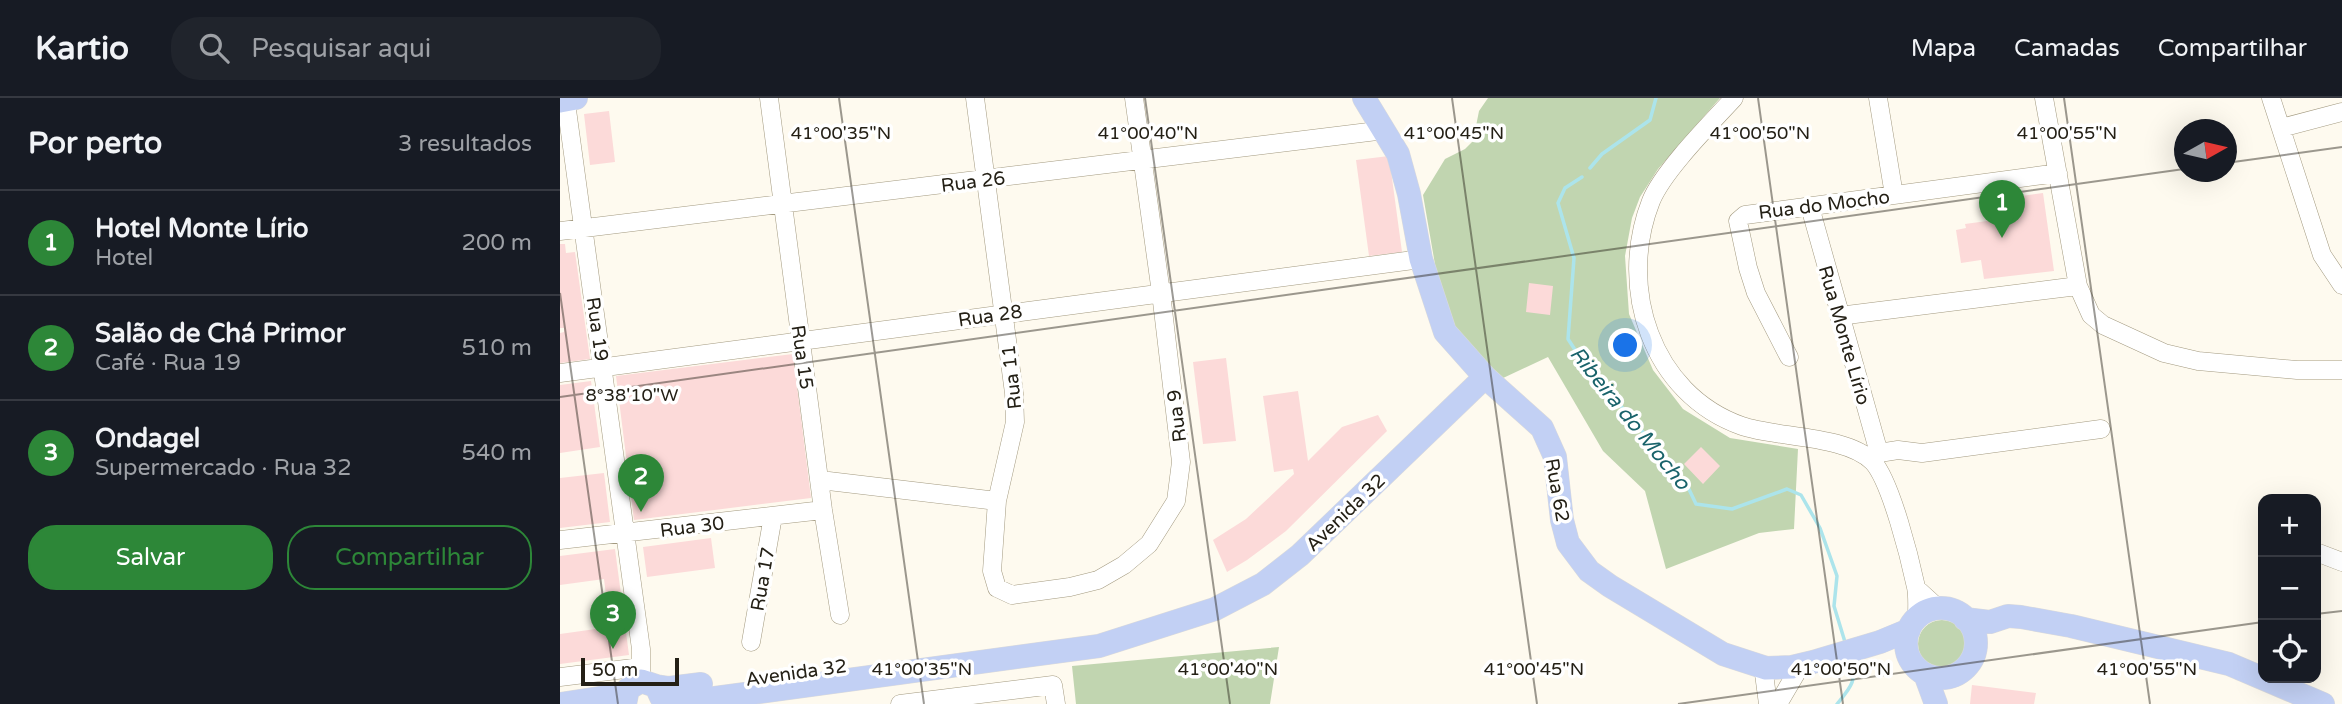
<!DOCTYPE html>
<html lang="pt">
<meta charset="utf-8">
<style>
body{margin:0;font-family:"Varela Round",sans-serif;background:#20242c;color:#f1f3f6}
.controls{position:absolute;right:21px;bottom:21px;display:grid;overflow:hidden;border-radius:14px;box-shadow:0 7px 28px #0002}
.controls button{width:63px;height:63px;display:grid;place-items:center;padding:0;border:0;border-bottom:2px solid #363941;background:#171b24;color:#f1f3f6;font:35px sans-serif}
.compass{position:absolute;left:1614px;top:21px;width:63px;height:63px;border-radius:50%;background:#171b24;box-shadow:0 7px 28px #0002;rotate:82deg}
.scale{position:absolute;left:21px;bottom:18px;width:98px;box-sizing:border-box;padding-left:7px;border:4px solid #242016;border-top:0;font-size:19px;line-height:24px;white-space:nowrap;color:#242016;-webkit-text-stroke:5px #fff;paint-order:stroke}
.you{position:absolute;left:1066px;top:248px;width:24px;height:24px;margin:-18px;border:5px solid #fff;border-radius:50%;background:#1a73e8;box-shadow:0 0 0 10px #1a73e833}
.badge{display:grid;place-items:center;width:46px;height:46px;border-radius:50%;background:#2d8738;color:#fff;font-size:23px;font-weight:700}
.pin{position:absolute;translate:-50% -58px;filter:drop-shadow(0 2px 4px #0008)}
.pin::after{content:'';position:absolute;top:37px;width:24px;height:21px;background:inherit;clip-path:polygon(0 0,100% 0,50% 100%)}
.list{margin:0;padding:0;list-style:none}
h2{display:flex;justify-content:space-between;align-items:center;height:91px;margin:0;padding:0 28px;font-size:30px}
h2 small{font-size:23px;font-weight:400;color:#9ea1a6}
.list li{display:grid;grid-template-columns:46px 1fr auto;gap:21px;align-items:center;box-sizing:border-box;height:105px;padding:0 28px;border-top:2px solid #363941}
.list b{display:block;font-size:26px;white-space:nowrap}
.list p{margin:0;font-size:23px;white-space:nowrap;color:#9ea1a6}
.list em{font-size:23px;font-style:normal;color:#9ea1a6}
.actions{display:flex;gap:14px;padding:21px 28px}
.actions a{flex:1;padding:16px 0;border:2px solid #2d8738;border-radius:28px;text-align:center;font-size:24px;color:#2d8738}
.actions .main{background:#2d8738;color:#fff}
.icon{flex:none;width:38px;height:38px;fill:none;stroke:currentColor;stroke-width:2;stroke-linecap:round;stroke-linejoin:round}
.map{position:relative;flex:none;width:1782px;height:606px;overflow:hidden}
header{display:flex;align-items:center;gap:42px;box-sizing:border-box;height:98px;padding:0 35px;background:#171b24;border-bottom:2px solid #363941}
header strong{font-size:33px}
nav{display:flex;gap:38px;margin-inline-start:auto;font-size:24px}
.search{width:490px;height:63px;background:#20242c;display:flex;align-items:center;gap:18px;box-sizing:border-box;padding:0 24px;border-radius:28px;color:#9ea1a6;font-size:26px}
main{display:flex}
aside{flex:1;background:#171b24}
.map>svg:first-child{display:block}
.green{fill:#c1d5b0}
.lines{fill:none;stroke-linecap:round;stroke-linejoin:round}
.stream{stroke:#ace4eb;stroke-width:3.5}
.building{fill:#fcdad9}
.minor-casing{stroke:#a39a80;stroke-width:19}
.major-casing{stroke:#dcdbda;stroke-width:24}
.minor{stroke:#fff;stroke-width:18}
.major{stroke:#c2d0f4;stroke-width:23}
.ticks{fill:none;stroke:#242016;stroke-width:2;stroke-opacity:0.45}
.labels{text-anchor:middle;stroke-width:7;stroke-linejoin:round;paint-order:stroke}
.street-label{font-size:19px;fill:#242016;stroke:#fff}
.water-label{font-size:21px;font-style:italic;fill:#19636b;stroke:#fff}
.ticks-label{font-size:18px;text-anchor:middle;fill:#242016;stroke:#fff;stroke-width:7;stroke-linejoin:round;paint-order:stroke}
</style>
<header>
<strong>Kartio</strong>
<div class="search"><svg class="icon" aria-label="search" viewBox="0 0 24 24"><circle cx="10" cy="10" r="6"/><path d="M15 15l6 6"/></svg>Pesquisar aqui</div>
<nav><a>Mapa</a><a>Camadas</a><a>Compartilhar</a></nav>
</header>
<main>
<aside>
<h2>Por perto<small>3 resultados</small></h2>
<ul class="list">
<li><span class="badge">1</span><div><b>Hotel Monte Lírio</b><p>Hotel</p></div><em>200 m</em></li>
<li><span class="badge">2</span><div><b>Salão de Chá Primor</b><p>Café · Rua 19</p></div><em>510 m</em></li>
<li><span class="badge">3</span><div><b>Ondagel</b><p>Supermercado · Rua 32</p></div><em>540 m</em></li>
</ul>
<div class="actions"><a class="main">Salvar</a><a>Compartilhar</a></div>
</aside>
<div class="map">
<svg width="1782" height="606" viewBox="0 0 1782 606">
<rect width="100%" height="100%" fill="#fefaef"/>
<path class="green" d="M928 0H1160L1098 71 1080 99 1072 120 1065 158 1069 216 1093 272 1123 311 1170 340 1238 351 1234 431 1199 435 1106 471 1085 393 1043 353 988 259 941 281 911 254 882 207 863 97 885 61 905 51 913 43 919 13Z
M1358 546a24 24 0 1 1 48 0a24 24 0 1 1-48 0Z
M719 549 710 606H516L512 568Z"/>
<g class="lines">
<path class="stream" d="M1030 70 1042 56 1090 22 1096 0
M1022 79 1005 90 998 105 1014 160 1008 241 1021 261 1126 385 1136 406 1172 411 1227 391 1241 397 1260 430 1277 478 1274 508 1285 544
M1277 606C1290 590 1298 583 1291 561"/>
</g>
<path class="building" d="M49 13 55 64 30 67 24 16Z
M829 58 842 154 809 158 796 62Z
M1483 95 1494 173 1424 181 1421 162 1401 165 1396 132 1406 130 1405 126 1449 120 1447 100Z
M0 146H5L6 155 15 154 30 261 0 265V235L4 234V230H0Z
M969 185 993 188 990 217 966 214Z
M233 256 251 400 74 422 56 278Z
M666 260 676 343 643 346 633 264Z
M31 283 40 349 0 355V287Z
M738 293 748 363 782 329 818 317 827 333 726 433 687 462 667 474 653 442 686 421 734 376 733 371 714 374 703 298Z
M1141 349 1160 368 1143 386 1124 366Z
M44 375 50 424 0 430V380Z
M151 440 155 470 87 479 83 449Z
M55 451 69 557 0 566V536L50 529 44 481 0 487V458Z
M1412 587 1476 595 1474 606H1410Z"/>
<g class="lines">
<defs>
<path id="minor" d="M209 0 263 412 280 517
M415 0 454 295 455 324 437 403 432 473 437 490 452 497 510 489 538 482 564 467 589 446 616 403 621 364 601 195 574 0
M1174 0C1151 25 1103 73 1091 103 1057 189 1091 296 1182 328 1217 340 1287 337 1313 364 1331 384 1350 461 1356 489 1358 499 1357 510 1357 520
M1318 0 1334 97
M1484 0 1518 188 1531 217 1543 227 1604 255 1638 263 1737 272H1782
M1711 0 1762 157 1782 187
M8 3 7 12 81 551V583
M1721 30 1782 14
M1250 109 1319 355 1312 363
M0 133 825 32
M1279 218 1518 188
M1229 259 1196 195 1188 170 1178 123 1185 117 1498 75
M0 275 861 161
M1319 355 1338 352 1362 355 1541 331
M260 382 437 403
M0 442 263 412
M1756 454 1782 464
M1357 491 1379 511
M191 544 213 418
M1203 568 1208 606
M0 579 81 569
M340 606 493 587 496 606
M1218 606 1241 567"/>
<path id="major" d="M804 0 838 56 849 96 861 161 885 234 925 279 982 330 995 359 1002 422 1008 445 1029 473 1050 488 1163 556 1206 570 1232 569 1253 564 1320 544 1349 532
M0 3 16 0
M1346 545a35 35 0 1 1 70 0a35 35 0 1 1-70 0Z
M1405 521 1430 524 1448 518 1461 519 1511 528 1669 566 1763 606
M1365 576 1376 606
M96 588 109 590 141 586
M1 606 65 596
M65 606 68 591 81 583 96 588 101 599
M110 606 539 548 655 511 703 486 740 457 925 279"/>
</defs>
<use href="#minor" class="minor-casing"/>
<use href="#major" class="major-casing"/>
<use href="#minor" class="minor"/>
<use href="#major" class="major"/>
</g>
<path class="ticks" d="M279 0 364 606M585 0 670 606M892 0 977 606M1198 0 1283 606M1504 0 1590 606M1666 65 1782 49M0 195 58 606M0 299 1624 71M1756 516 1782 513M1118 606 1703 524"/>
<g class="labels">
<g class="street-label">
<text transform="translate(413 83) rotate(-7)" y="7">Rua 26</text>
<text transform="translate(1264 106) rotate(-7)" y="7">Rua do Mocho</text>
<text transform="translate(430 217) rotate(-8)" y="7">Rua 28</text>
<text transform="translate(38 231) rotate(82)" y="7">Rua 19</text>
<text transform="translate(1285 237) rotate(74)" y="7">Rua Monte Lírio</text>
<text transform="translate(243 259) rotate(82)" y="7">Rua 15</text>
<text transform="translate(451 279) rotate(-96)" y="7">Rua 11</text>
<text transform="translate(616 318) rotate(-97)" y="7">Rua 9</text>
<text transform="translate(998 392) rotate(80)" y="7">Rua 62</text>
<text transform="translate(785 414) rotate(-44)" y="7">Avenida 32</text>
<text transform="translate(132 428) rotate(-7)" y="7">Rua 30</text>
<text transform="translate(202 481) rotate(-80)" y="7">Rua 17</text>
<text transform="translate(236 574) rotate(-8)" y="7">Avenida 32</text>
</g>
<g class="water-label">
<text transform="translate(1070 320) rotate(51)" y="7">Ribeira do Mocho</text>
</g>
</g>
<g class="ticks-label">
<text x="281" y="41">41°00'35"N</text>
<text x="588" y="41">41°00'40"N</text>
<text x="894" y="41">41°00'45"N</text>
<text x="1200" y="41">41°00'50"N</text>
<text x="1507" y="41">41°00'55"N</text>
<text x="72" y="303">8°38'10"W</text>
<text x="362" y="577">41°00'35"N</text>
<text x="668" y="577">41°00'40"N</text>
<text x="974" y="577">41°00'45"N</text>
<text x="1281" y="577">41°00'50"N</text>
<text x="1587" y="577">41°00'55"N</text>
</g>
</svg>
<div class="controls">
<button>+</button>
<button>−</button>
<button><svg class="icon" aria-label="locate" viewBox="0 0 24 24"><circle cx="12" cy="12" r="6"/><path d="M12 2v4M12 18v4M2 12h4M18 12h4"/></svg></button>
</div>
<svg class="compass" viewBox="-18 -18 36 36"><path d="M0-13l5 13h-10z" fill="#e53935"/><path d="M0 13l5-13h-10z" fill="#9ea1a6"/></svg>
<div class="scale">50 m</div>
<div class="you"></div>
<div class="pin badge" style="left:1442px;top:140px">1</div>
<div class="pin badge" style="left:81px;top:414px">2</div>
<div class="pin badge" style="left:53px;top:551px">3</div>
</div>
</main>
